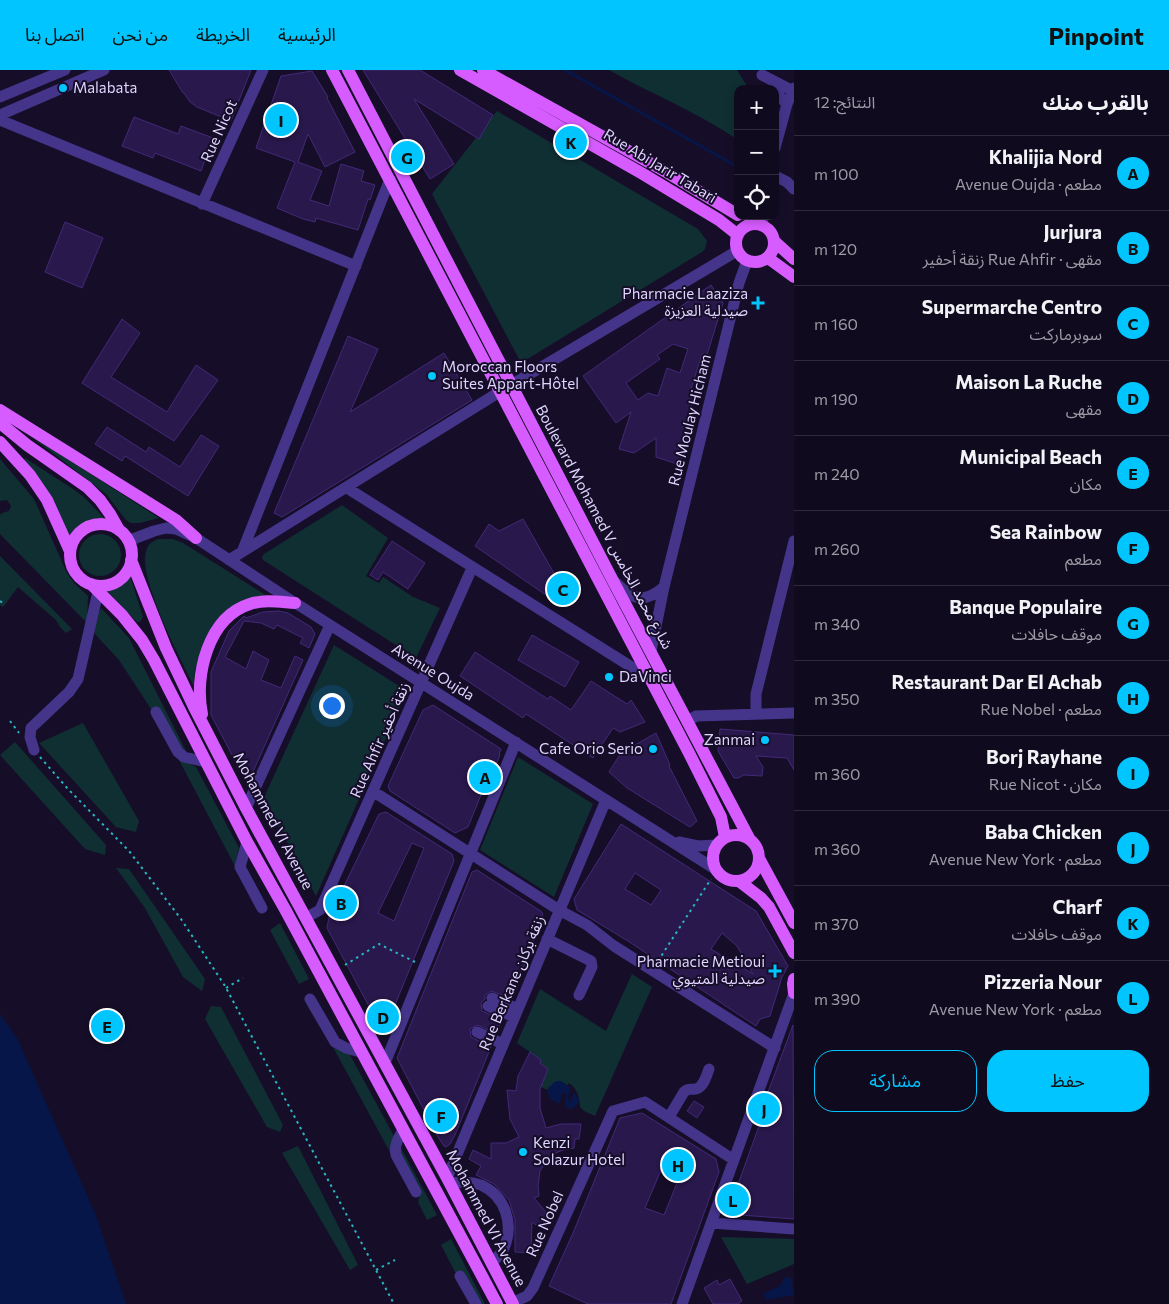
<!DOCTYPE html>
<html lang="ar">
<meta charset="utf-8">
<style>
body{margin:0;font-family:Commissioner,"Noto Sans Arabic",sans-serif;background:#191327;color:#f1f3f6;direction:rtl}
.controls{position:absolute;right:15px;top:15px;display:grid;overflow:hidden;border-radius:10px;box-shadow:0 2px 8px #0003}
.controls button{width:45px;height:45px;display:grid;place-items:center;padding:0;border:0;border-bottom:1px solid #302b3c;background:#100a1e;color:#f1f3f6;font:25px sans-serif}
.you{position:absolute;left:331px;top:635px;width:18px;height:18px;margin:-12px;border:4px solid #fff;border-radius:50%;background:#1a73e8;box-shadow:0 0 0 8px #1a73e833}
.badge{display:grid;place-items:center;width:32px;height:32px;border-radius:50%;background:#01c5ff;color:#111;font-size:16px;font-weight:700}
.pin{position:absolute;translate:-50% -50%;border:2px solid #fff;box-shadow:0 1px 5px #0006}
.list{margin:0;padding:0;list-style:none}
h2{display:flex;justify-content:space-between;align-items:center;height:65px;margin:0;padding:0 20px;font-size:21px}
h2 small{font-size:16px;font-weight:400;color:#9c9aa4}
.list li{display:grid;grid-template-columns:32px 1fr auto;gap:15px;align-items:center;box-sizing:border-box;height:75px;padding:0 20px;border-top:1px solid #302b3c}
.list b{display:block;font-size:19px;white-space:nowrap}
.list p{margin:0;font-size:16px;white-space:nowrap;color:#9c9aa4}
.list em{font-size:16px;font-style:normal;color:#9c9aa4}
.actions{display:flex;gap:10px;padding:15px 20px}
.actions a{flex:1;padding:11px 0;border:1px solid #01c5ff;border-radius:20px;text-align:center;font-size:18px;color:#01c5ff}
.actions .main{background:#01c5ff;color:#111}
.icon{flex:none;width:28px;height:28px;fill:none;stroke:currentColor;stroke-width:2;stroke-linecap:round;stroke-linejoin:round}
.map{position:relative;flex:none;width:794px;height:1234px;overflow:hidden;direction:ltr}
header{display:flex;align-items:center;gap:30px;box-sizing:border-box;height:70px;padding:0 25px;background:#01c5ff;color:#111}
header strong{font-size:24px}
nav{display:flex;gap:28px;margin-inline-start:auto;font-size:18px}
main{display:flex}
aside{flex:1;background:#100a1e}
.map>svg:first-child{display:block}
.green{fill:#102f33}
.water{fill:#061649}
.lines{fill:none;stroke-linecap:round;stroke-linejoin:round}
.stream{stroke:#061649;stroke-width:3}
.building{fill:#29184b;stroke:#432978;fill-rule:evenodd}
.path{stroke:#26b7c2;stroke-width:2;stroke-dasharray:2.5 4;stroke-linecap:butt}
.minor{stroke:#44358b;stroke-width:11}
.major{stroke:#d75cff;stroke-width:12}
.poi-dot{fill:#01c5ff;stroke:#160e28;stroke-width:2}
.labels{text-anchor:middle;stroke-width:4;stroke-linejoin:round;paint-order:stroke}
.poi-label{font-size:15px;fill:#dfd5ff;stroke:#160e28;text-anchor:start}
.street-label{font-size:15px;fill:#dfd5ff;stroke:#160e28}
</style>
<header>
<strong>Pinpoint</strong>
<nav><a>الرئيسية</a><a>الخريطة</a><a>من نحن</a><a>اتصل بنا</a></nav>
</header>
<main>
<aside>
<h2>بالقرب منك<small>النتائج: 12</small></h2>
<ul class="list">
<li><span class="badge">A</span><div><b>Khalijia Nord</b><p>مطعم · Avenue Oujda</p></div><em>100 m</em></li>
<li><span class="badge">B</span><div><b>Jurjura</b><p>مقهى · Rue Ahfir زنقة أحفير</p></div><em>120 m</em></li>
<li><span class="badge">C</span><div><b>Supermarche Centro</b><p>سوبرماركت</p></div><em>160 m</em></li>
<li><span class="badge">D</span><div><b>Maison La Ruche</b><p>مقهى</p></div><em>190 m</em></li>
<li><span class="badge">E</span><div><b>Municipal Beach</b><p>مكان</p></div><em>240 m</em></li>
<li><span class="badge">F</span><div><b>Sea Rainbow</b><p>مطعم</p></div><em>260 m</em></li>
<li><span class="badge">G</span><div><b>Banque Populaire</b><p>موقف حافلات</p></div><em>340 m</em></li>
<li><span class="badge">H</span><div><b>Restaurant Dar El Achab</b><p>مطعم · Rue Nobel</p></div><em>350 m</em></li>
<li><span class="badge">I</span><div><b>Borj Rayhane</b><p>مكان · Rue Nicot</p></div><em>360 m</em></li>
<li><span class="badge">J</span><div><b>Baba Chicken</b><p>مطعم · Avenue New York</p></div><em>360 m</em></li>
<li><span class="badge">K</span><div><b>Charf</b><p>موقف حافلات</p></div><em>370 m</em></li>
<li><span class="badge">L</span><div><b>Pizzeria Nour</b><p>مطعم · Avenue New York</p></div><em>390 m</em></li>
</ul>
<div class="actions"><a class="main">حفظ</a><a>مشاركة</a></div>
</aside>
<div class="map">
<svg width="794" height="1234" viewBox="0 0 794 1234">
<rect width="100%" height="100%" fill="#160e28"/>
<path class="green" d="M609 0H737L749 19H738V70C698 42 651 24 609 0Z
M497 41 698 159 707 171 705 179 702 182 521 293 432 124Z
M28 364 159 448 140 453H131L126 450 106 424Z
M25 388 73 419 85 428 104 448C89 450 78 453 69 466L53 429 24 391Z
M0 389 34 429 67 503 74 513 88 526 87 553 0 464V445L2 443 9 441 11 436 7 430 0 431Z
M342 435 388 468 366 506 379 513 383 507 413 527 440 538 416 588 263 490 262 487 264 484Z
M79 485a21 21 0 1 1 42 0a21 21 0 1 1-42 0Z
M159 469H173L183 473 267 526 251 528 199 588 195 600 194 616C181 590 138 508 146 482 147 475 152 471 159 469Z
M0 486 72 559 66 563 60 557 56 550 18 517 3 537 0 535Z
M130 506 143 547 140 552H137L106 520 120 515Z
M101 538 129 568 187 683 181 680 151 639 119 590 95 564C93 555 97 546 101 538Z
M334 575 407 621 316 826 264 730 266 723Z
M83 653 139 751 136 762 116 757 39 673Z
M15 672 106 775 105 785 85 779 0 685Z
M518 687 593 734 554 827 480 780Z
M179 690 188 692 196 697 239 778 235 796Z
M116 798 129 799 205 909 202 921 183 907 145 838Z
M280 853 309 909 299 914 270 860Z
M632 904 652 917 595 1046 584 1041 580 1037C580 1028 577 1018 569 1013L567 1016 565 1014 549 1017 548 1020 541 1017 540 993 541 990 517 973 540 919 606 961Z
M211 936 221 937 283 1055 280 1062 267 1057 205 949Z
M333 977 350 985 395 1068 391 1084Z
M298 1076 358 1195 350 1200 282 1083Z
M401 1078 437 1145 427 1150 418 1132 420 1125 399 1084Z
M721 1167 794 1169V1194L747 1214Z
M451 1169 485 1234H480L465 1206 455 1202 441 1175Z"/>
<path class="water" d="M0 944 17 968 95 1143 126 1234H0Z
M557 1011H561L570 1017 568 1030 571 1031 574 1022 579 1029 578 1034 572 1039 566 1037 565 1034 566 1023H562L560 1034 551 1029 547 1021 553 1013Z
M785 1207 791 1208 794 1225 766 1230 763 1224 780 1216Z"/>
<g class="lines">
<path class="stream" d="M565 0 738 97"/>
</g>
<path class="building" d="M169 0H251L231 51 197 37 190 32 184 23H183Z
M363 0H420L493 45 479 69 414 29 454 94 430 109Z
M312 1 328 27 327 28 355 82 325 97 308 64 298 92 322 101 310 130 329 136 341 94 364 101 361 111 375 115 370 130 368 129 358 160 316 148 315 152 303 149 277 138 295 92 256 78 281 6Z
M134 47 178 64 181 56 213 68 201 101 155 83 153 88 122 76Z
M65 152 103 168 82 218 45 202Z
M711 215 723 233 707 285 702 284 691 319 696 320 685 355 694 348 680 395 656 387V368L634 383 619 379 631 342 616 353 583 306ZM673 274 688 279 680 303 667 298 658 326 648 323 638 330 626 313 660 289 657 285Z
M122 249 140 263 111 307 167 342 196 295 218 310 174 371 82 313Z
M348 266 378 279 350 342 444 283 472 330 282 447 274 443Z
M107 357 146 382 149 377 180 397 201 365 219 376 188 426 125 386 122 391 95 374Z
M523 449 563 519 564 524 558 531 553 530 475 476 489 454 499 461Z
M392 471 425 493 408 519 383 502 378 510 370 505Z
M279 541 288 543 311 557 315 564 309 578 300 573 303 568 277 555 274 559 261 553 244 551 225 587 246 599 253 581 269 590 261 610 281 618 295 586 303 590 252 704H242L211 645V602L229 561 244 546 246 548 263 542Z
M532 565 579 592 565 617 518 590Z
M475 582 540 624 548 629 550 626 571 640 591 611 627 634 631 630 645 652 620 662 613 658 593 688 526 644 523 648 460 606Z
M433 635 501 679 499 684 500 685 487 716 485 715 468 757 455 763 390 721 388 716 423 640Z
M720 659 794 665V700L787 688 756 686 763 697 762 706 744 705 738 708H734L718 681Z
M656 663 670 695 669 696 697 751 690 757 627 718 609 702 621 683Z
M386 742 452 784 454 791 388 952 378 953 327 858 329 847 379 744ZM412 773 424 778 394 851 378 843Z
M621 754 756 841 788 896 782 907 770 946 760 949 756 956 628 871 577 840 574 829ZM635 803 661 820 651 835 625 819ZM722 863 737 876 753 904 711 879Z
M477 800 542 842 543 848 511 928 491 921 485 925V929L481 933 482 941 502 950 496 963 477 955 470 959 471 967 491 977 455 1065 450 1074 446 1077 444 1076 438 1067 397 988 472 802Z
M793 955 794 1149 741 1145 735 1143 732 1138V1131L768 1031 765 1030Z
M530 982 541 990 540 993 548 999 540 1019V1038L546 1058 561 1054H581L579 1069H575L574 1078 563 1080 553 1084 545 1093 540 1101 538 1116 539 1126 534 1128 546 1142 544 1144 547 1147 539 1157 532 1152 531 1183 515 1182V1150L509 1130 494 1114 476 1105 481 1096 469 1089 473 1080 491 1089V1073H506L519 1067 510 1049 507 1020 516 1021 518 1006Z
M694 1031 704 1037 697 1048 687 1041Z
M642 1043 716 1089 719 1102 671 1234H588L549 1216 573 1163 620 1048ZM661 1100 679 1108 664 1145 645 1138Z
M730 1209 742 1231 738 1234H713L704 1218 717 1210 719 1215Z"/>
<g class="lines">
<path class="path" d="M0 531 5 535
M10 651 19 663
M40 687 68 719 129 781 181 849 225 916 394 1234
M658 891 711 809
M345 895 379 874 415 892
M226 918 243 908
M376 1200 395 1190"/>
<path class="minor" d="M762 5 793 21
M775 22 787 34
M0 27 65 0
M0 45 104 0
M0 50 356 196
M775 78 787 34 794 18
M775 106 787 112 794 119
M202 134 263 0
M762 155 763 146
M347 418 649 608
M128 471 154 461 166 458 176 459 196 468 289 529 715 799
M242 482 390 109
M229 490 501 321 737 181
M615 512C633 530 644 534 664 517
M651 581 664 517 739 213 747 191
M156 642 178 682 184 687 206 692
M756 644V624L794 471
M688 651 696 646 794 643
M34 680 30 667 31 658 69 622 78 609 98 522
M374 722 559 840 587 855 614 876 775 978
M246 738 330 555
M247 772 240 797 262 838
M679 772 698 776 716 775
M307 847 320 840 472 498
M547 869 591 891 592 897 579 925
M492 928 518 939
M310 929 335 972 346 978 360 982
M488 936 514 947
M477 962 503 974
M385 993 516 672
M669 1047 684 1022C688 1018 690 1020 696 1019 704 1017 706 1006 709 999
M403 1060C398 1069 394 1075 396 1085L416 1122
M447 1108 606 730
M450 1113C461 1112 471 1111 481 1115 506 1126 514 1155 504 1178 501 1184 496 1189 491 1193
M711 1153 794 1159
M460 1206 476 1234
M512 1233 527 1226 533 1218 613 1041 645 1032 734 1090
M682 1234 794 923"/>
<path class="major" d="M332 0 689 683 721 747 725 767
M348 0 612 509 749 768
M460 0 643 104 719 150 738 165
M483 0 668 103 738 145
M736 173a19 19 0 1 1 38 0a19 19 0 1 1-38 0Z
M774 171 794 189
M768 188 794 207
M0 340 176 450 196 468
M0 353 27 375 87 417 100 430 110 444 119 460
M0 372 30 405 47 430 70 481
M70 485a31 31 0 1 1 62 0a31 31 0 1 1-62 0Z
M131 490 166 578 194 637 246 738 447 1108 513 1234
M91 514 122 545 142 570 154 590 246 770 286 841 497 1234
M202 644C194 606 208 547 250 534 265 529 280 532 295 533
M713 788a23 23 0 1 1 46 0a23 23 0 1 1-46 0Z
M760 790 794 853
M739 811 761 828 769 837 794 883
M794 909 793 914 794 923"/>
</g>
<g class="poi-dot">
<circle cx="63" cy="18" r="5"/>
<path d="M755.5 225.5h5v5h5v5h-5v5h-5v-5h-5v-5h5z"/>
<circle cx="432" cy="306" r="5"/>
<circle cx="609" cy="607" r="5"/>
<circle cx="765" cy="670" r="5"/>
<circle cx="653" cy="679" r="5"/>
<path d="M772.5 893.5h5v5h5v5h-5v5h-5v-5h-5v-5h5z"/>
<circle cx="523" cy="1082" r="5"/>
</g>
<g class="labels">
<g class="poi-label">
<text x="73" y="23">Malabata</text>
<text x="748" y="229" text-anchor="end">Pharmacie Laaziza<tspan x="748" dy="17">صيدلية العزيزة</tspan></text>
<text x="442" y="302">Moroccan Floors<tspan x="442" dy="17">Suites Appart-Hôtel</tspan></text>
<text x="619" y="612">DaVinci</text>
<text x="755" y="675" text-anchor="end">Zanmai</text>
<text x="643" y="684" text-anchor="end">Cafe Orio Serio</text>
<text x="765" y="897" text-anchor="end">Pharmacie Metioui<tspan x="765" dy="17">صيدلية المتيوي</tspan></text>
<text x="533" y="1078">Kenzi<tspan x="533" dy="17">Solazur Hotel</tspan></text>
</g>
<g class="street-label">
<text transform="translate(219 61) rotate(-66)" y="5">Rue Nicot</text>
<text transform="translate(660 96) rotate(31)" y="5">Rue Abi Jarir Tabari</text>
<text transform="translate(690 350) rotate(-76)" y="5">Rue Moulay Hicham</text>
<text transform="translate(604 457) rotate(62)" y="5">Boulevard Mohamed V شارع محمد الخامس</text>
<text transform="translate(433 602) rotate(32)" y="5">Avenue Oujda</text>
<text transform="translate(380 670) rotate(-66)" y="5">Rue Ahfir زنقة أحفير</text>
<text transform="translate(273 751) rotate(62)" y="5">Mohammed VI Avenue</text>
<text transform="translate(512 913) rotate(-67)" y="5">Rue Berkane زنقة بركان</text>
<text transform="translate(486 1148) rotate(62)" y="5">Mohammed VI Avenue</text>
<text transform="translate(545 1154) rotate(-66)" y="5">Rue Nobel</text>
</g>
</g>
</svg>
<div class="controls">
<button>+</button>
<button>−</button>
<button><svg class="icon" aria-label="locate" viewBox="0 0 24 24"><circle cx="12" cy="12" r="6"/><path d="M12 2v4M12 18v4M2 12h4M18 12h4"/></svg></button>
</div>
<div class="you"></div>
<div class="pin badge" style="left:485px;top:707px">A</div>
<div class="pin badge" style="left:341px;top:833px">B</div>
<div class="pin badge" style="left:563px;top:519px">C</div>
<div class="pin badge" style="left:383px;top:947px">D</div>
<div class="pin badge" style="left:107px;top:956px">E</div>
<div class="pin badge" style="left:441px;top:1046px">F</div>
<div class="pin badge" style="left:407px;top:87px">G</div>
<div class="pin badge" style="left:678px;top:1095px">H</div>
<div class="pin badge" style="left:281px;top:50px">I</div>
<div class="pin badge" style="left:764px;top:1039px">J</div>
<div class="pin badge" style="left:571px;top:72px">K</div>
<div class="pin badge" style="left:733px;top:1130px">L</div>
</div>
</main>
